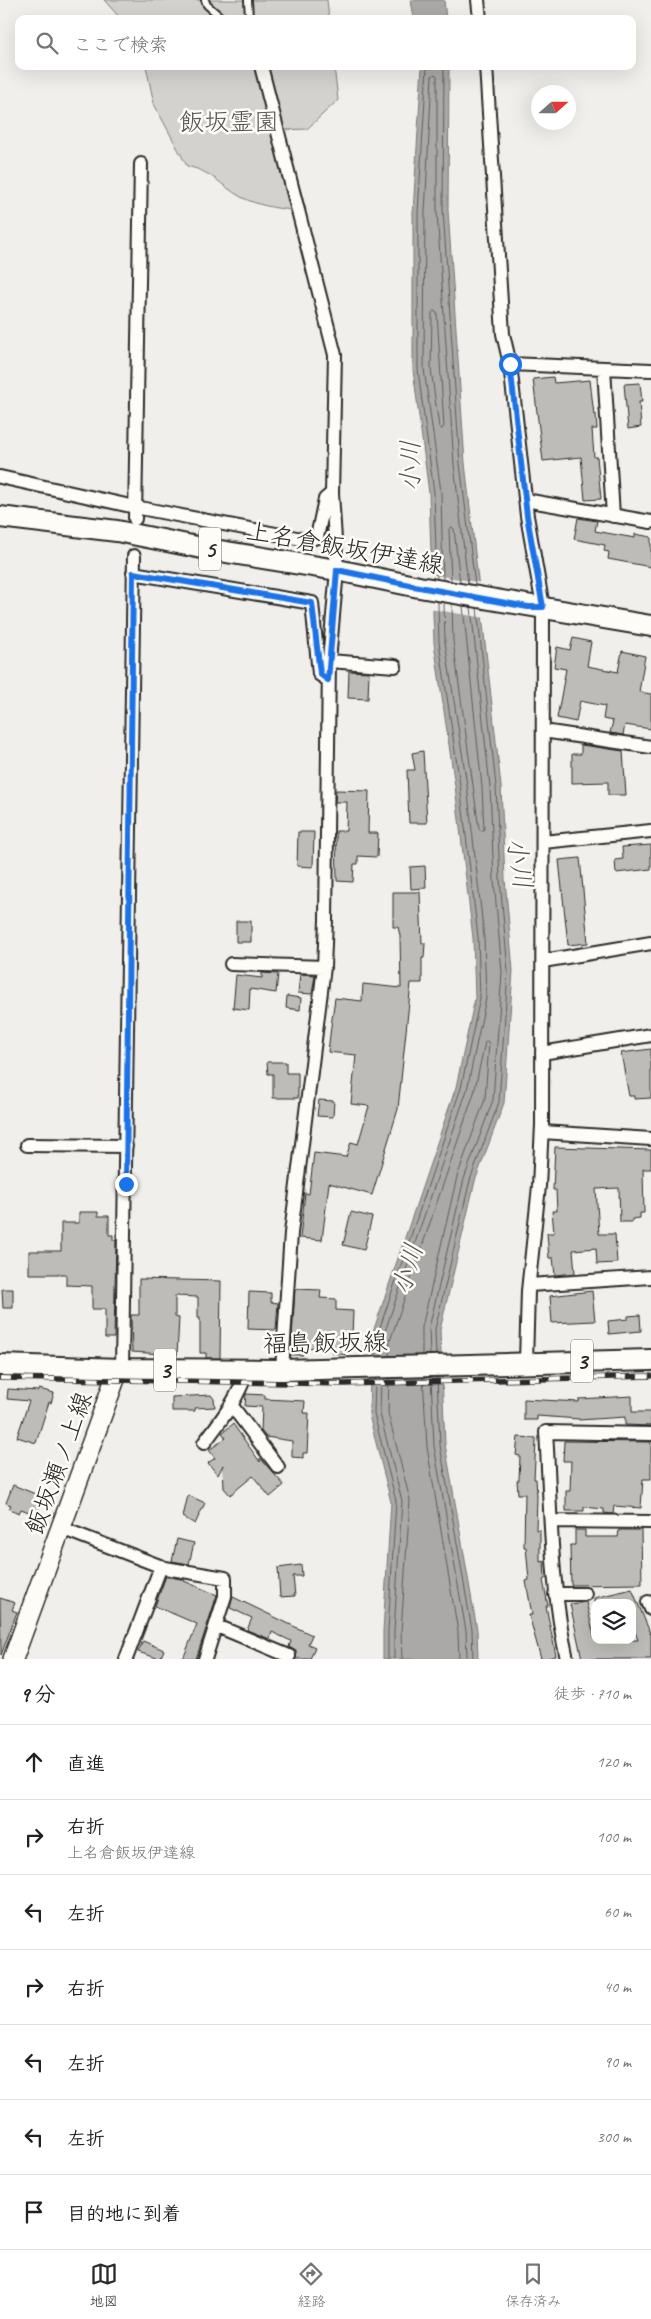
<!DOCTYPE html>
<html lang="ja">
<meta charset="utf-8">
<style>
body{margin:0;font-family:Caveat,"Klee One",sans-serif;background:#f6f6f6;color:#202124}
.controls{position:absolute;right:15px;bottom:15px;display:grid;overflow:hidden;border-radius:10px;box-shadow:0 5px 20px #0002}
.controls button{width:45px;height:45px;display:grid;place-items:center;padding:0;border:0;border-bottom:1px solid #e0e0e0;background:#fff;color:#202124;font:25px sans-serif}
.compass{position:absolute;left:531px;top:85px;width:45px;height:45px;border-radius:50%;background:#fff;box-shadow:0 5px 20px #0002;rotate:69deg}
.stop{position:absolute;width:15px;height:15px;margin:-11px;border:4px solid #1a73e8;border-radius:50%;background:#fff}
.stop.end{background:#1a73e8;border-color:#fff;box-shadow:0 1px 5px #0008}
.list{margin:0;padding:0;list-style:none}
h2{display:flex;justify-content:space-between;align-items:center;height:65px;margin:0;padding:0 20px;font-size:21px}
h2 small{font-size:16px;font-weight:400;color:#757577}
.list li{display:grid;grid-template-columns:32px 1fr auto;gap:15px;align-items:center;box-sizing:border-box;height:75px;padding:0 20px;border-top:1px solid #e0e0e0}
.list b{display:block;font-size:19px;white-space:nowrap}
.list p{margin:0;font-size:16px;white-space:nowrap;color:#757577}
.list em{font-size:16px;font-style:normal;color:#757577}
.icon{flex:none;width:28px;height:28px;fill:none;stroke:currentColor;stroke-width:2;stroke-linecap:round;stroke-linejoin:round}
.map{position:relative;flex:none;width:651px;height:1659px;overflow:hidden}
.search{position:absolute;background:#fff;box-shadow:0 5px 20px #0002;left:15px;right:15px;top:15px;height:55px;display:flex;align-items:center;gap:12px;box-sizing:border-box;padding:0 18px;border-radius:10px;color:#757577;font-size:19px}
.sheet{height:590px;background:#fff}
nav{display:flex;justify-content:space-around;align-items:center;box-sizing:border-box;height:70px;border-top:1px solid #e0e0e0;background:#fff;font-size:14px;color:#757577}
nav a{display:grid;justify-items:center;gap:2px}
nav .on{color:#2b2b2b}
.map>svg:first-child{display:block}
.green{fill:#d3d2cf;stroke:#7f7e7d}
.water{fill:#aaa9a7;stroke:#777775}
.pier{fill:#f0efeb}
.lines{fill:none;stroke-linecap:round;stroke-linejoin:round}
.shore{stroke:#5e5d5d;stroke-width:1}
.building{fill:#bdbcb8;stroke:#2b2b2b}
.lane-casing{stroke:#2b2b2b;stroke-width:10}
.street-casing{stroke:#2b2b2b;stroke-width:16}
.secondary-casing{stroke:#2b2b2b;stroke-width:22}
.primary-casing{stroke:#2b2b2b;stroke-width:24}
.lane{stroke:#fdfcf7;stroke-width:6}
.street{stroke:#fdfcf7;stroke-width:12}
.secondary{stroke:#fdfcf7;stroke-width:19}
.primary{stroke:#fdfcf7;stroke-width:20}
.rail-casing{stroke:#2b2b2b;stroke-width:5.5}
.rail{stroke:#fdfcf7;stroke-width:4;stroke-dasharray:11;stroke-linecap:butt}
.route{stroke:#1a73e8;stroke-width:6}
.labels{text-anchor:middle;stroke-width:5;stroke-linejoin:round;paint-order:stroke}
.shield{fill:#fdfcf7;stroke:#6a6a68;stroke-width:1}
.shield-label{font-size:24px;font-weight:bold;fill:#2b2b2b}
.park-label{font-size:25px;fill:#555554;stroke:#fdfcf7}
.street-label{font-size:25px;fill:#2b2b2b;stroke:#fdfcf7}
.water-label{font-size:26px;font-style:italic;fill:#575756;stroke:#fdfcf7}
</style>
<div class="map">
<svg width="651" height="1659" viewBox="0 0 651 1659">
<rect width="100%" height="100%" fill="#f0efeb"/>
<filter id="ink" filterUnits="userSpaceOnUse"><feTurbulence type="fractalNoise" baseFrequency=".02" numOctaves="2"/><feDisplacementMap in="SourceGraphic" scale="10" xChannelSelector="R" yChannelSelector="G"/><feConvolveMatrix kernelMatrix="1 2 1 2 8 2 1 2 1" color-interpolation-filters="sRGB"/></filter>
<g filter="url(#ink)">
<path class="green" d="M104 0H327L329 19H121Z
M146 66H334L338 100 307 129 284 130 306 210C287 211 258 206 241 197 220 185 213 172 187 166L154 104Z"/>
<path class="water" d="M411 0H444L446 19H414Z
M422 66H449L448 210 465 463 501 786 505 879 513 971 504 1103 475 1181 440 1330 445 1444 477 1630 478 1659H383V1631L391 1502 369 1415 371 1338 456 1087 475 998 473 938 455 786 434 643 429 493 413 370V212Z"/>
<path class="pier" d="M429 574 482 583 486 618 430 609Z"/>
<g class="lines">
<path class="shore" d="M427 66 418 213V370L434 493 437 579
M444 66 443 210 460 464 475 585
M434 311 437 313 444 426 442 429 439 427 431 369 432 313Z
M443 580 441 492 424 369 425 213 432 76 435 74 437 76V211L454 464 468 584
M451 581 449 529 452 527 454 529 460 583
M452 604 453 641 479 829 482 831 484 829 482 787 463 606
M430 1355 429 1328 464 1179 493 1100 502 972 494 880 490 787 471 607
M436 1355 435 1329 470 1180 499 1102 508 972 500 880 496 786 477 608
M375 1356 376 1339 461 1088 480 998 478 937 460 785 439 642 438 602
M382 1356V1340L467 1090 486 998 484 937 467 785 445 642 444 603
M389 1356 390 1341 474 1093 485 1042 487 1041 489 1043 485 1099 457 1177 422 1327V1355
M423 1377 427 1447 458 1632 459 1659
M431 1377 434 1446 466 1631 467 1659
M437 1377 440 1445 472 1630 473 1659
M389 1378 388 1413 410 1500 401 1631 402 1659
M375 1379 374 1414 396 1501 388 1631V1659
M381 1379 380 1414 402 1501 394 1631V1659"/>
</g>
<path class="building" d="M553 377 554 383 590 380 594 415 596 414 597 429H592L594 457H597L601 499 585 500 581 457 543 461 533 379Z
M640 383 642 402H639L641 427 628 429 624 384Z
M578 518 597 521 595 531 635 538V534L651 537V567L608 559 609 552 604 551 605 545 574 539Z
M573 638 591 642 587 666 618 672 622 651 645 656 639 692 651 694V729L625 725 623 735 610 733 613 721 603 719 605 706 580 701 576 722 557 718 566 669 554 667 557 647 570 650Z
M349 671 369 672 368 699 348 698Z
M581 745 623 751 626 795H608V782L572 783V754H581Z
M423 751 427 823H409L407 770H415L412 753Z
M336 790 369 791 368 833H378L377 857 358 856V864H354L353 882 337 881 336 831H346L347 802H335Z
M298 832H314L313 867 297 866Z
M651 845V869L616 873 615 860 623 859 622 847Z
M580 858 588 943 568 945 559 860Z
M425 866 426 888 411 889 410 867Z
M393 892H420L422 943H425L424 958H422V983H411L398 1109 372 1195 329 1183 322 1240 300 1238 305 1193 309 1194 314 1153 346 1157 351 1142 358 1144 369 1106 351 1104 356 1055 328 1052 331 1026 335 998 362 1001 363 984 401 988 400 936 398 927H393Z
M236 921H251V942H236Z
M262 973 278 974 276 993 250 989 249 1010 233 1008 236 975 262 978Z
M300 974 315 975 312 994 298 993Z
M287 996 301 998 300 1010 286 1008Z
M651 1049V1098L634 1099V1096H629L621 1053Z
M267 1062H286V1073H298V1098H273V1074H268Z
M319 1100 334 1101 333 1117 317 1116Z
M555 1147 651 1150V1169H643L644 1213H640V1218L632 1219V1222H620L619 1188 596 1189 599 1234H615L617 1263 597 1264 596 1248 573 1250 575 1273 555 1275 553 1258H549L547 1233H554L552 1211H557L556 1190H553Z
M79 1212H98V1216H109V1235H113V1240H116L114 1338H105V1309H92V1286L66 1285V1274H29V1251H61V1223H79Z
M351 1212 372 1217 364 1250 343 1245Z
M139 1279 221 1281 220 1358H206V1353H200V1318H198V1297L175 1296V1317L179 1318 177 1355 132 1352 131 1315H139Z
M2 1289H13V1308H3Z
M295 1289 321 1290 320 1298 336 1299V1310L353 1311 352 1335 348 1355 332 1353V1349L303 1347V1355H291Z
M592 1291 595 1321 552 1323 550 1296Z
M249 1292 271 1293V1302L278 1303 276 1330 248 1329Z
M640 1315 641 1331 609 1334 608 1321 628 1319V1316Z
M8 1389 38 1391 39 1389 54 1393 51 1403 49 1402 36 1443 17 1437 29 1401 7 1399Z
M246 1394 265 1395V1399L305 1401 304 1413H309L307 1453H303V1458L292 1457V1441L266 1437 261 1431 262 1407 245 1406Z
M211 1395 214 1399 215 1407 195 1408V1411H172V1397Z
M632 1396V1412H651V1426L625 1425V1417L579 1420V1419L537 1416V1420H524V1399L579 1402V1399Z
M233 1424 260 1462V1458L284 1485 270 1497 253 1476 230 1495 224 1488 223 1465 218 1475 208 1463 215 1458 209 1450 226 1438 222 1433Z
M518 1437 536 1438V1441L534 1479H536L537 1497 536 1530H540V1562L544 1561 545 1579 543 1580 548 1606H546L556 1656 544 1659H541L529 1615H532L526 1581 529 1580 526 1547H524L525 1494H518L517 1480H519L520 1456 516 1455Z
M564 1441 651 1442V1479H643L641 1508 614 1506 613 1514 604 1513V1509L584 1507V1511H566V1491H570L571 1461H563Z
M13 1485 43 1497 37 1515 21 1509 19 1513 9 1509 11 1505 6 1503Z
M188 1495 205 1503 195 1524 183 1517Z
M575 1530H585V1537H618L619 1530H641L642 1584 571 1585 570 1545H575Z
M177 1539 194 1543 189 1564 172 1561Z
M301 1565 302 1576H293L295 1596 280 1597 278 1568Z
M166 1576 185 1580 184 1581 217 1595 196 1659H183L197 1624 155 1606Z
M632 1589 651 1635V1659H582L570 1604 586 1602 595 1640H638L632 1624V1603H594V1598Z
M233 1597 312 1635 308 1644 315 1647 310 1659H296V1651L289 1647 291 1641 272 1632 270 1639 247 1630 252 1618 230 1608Z
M0 1598 15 1603 12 1610 17 1612 1 1655Z
M143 1641 164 1650 160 1659 138 1652Z"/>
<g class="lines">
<defs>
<path id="lane" d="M205 0 207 5 223 19
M248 0 249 19"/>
<path id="street" d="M478 0 480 19
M261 66 335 355 332 493 337 570 329 661 326 920 324 967 291 1233 282 1370
M486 66 503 334 510 364 527 516 543 607 542 1125 539 1186 528 1291 526 1362
M510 364 651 370
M604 368 613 516
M0 477 135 507 307 540 317 537 325 499 332 493
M525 500 651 522
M135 519 141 164
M133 573 312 603 319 674 328 680
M329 661 395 666
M543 731 651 747
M543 842 651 831
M543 961 651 943
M231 964 324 967
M542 1053 651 1035
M542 1132 651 1139
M27 1145 126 1146
M529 1285 651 1277
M122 1369 134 556
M232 1406 278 1467
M204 1443C221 1420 239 1398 247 1370
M552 1521 651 1522
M61 1528 165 1568 225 1578V1596L205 1659
M555 1594H585
M648 1602 651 1609
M217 1626 289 1656
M126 1659 161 1566
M567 1659C550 1584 551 1508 546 1432L651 1434"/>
<path id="secondary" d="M13 1659 115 1379 122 1369"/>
<path id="primary" d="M0 517 117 531 202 548 337 570 419 587 651 626
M0 1365 122 1369 282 1370 651 1360"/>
</defs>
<use href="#lane" class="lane-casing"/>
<use href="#street" class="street-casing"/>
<use href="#secondary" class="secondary-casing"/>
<use href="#primary" class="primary-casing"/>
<use href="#lane" class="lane"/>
<use href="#street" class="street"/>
<use href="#secondary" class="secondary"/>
<use href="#primary" class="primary"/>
<defs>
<path id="rail" d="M0 1378 344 1384 651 1376"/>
</defs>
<use href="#rail" class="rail-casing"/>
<use href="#rail" class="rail"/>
</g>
</g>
<g class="lines" filter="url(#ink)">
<path class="route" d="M126 1184 133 573 312 603 320 674 328 680 337 570 419 587 528 607H543L527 516 510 364"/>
</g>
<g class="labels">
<g class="shield">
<rect x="199" y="527.5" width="22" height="43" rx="4"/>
<rect x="571" y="1339.5" width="22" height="43" rx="4"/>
<rect x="154" y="1348.5" width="22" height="43" rx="4"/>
</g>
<g class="shield-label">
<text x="210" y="557">5</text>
<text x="582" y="1369">3</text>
<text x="165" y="1378">3</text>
</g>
<g class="park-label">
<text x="229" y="130">飯坂霊園</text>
</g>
<g class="street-label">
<text transform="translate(345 547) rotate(10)" y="9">上名倉飯坂伊達線</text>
<text transform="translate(325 1342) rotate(-1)" y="9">福島飯坂線</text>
<text transform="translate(58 1463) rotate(-70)" y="9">飯坂瀬ノ上線</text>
</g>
<g class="water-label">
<text transform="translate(410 466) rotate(-90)" y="9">小川</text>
<text transform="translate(520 863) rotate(81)" y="9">小川</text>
<text transform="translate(407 1269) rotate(-74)" y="9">小川</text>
</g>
</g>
</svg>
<div class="controls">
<button><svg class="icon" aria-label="layers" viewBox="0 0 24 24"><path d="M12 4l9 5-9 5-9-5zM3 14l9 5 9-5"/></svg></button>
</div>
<svg class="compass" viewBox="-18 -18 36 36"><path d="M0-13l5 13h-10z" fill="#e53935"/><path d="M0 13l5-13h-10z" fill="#757577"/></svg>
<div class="stop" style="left:510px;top:364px"></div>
<div class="stop end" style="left:126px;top:1184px"></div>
<div class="search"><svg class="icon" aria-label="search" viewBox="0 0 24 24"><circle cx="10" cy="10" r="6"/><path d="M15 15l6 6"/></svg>ここで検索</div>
</div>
<section class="sheet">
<h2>9 分<small>徒歩 · 710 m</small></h2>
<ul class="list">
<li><svg class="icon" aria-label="ahead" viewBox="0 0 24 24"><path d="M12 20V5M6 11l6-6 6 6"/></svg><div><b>直進</b></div><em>120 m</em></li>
<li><svg class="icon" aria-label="right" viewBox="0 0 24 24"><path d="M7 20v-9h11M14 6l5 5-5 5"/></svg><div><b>右折</b><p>上名倉飯坂伊達線</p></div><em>100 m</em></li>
<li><svg class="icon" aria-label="left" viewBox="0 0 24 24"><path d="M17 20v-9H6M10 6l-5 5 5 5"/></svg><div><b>左折</b></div><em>60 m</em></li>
<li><svg class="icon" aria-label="right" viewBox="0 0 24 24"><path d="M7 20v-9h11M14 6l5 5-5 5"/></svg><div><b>右折</b></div><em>40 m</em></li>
<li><svg class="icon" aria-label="left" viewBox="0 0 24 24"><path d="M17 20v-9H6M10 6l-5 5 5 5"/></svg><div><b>左折</b></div><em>90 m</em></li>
<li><svg class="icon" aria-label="left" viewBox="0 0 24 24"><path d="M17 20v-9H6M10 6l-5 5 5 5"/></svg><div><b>左折</b></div><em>300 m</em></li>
<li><svg class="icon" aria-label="arrive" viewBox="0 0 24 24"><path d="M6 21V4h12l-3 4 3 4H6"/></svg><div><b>目的地に到着</b></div></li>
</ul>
</section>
<nav>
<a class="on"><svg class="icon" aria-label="map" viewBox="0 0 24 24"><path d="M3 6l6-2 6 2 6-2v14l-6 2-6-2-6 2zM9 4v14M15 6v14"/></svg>地図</a>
<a><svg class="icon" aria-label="directions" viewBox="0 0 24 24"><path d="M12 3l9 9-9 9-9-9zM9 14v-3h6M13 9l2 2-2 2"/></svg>経路</a>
<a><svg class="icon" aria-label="saved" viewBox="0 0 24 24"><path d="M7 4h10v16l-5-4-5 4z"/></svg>保存済み</a>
</nav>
